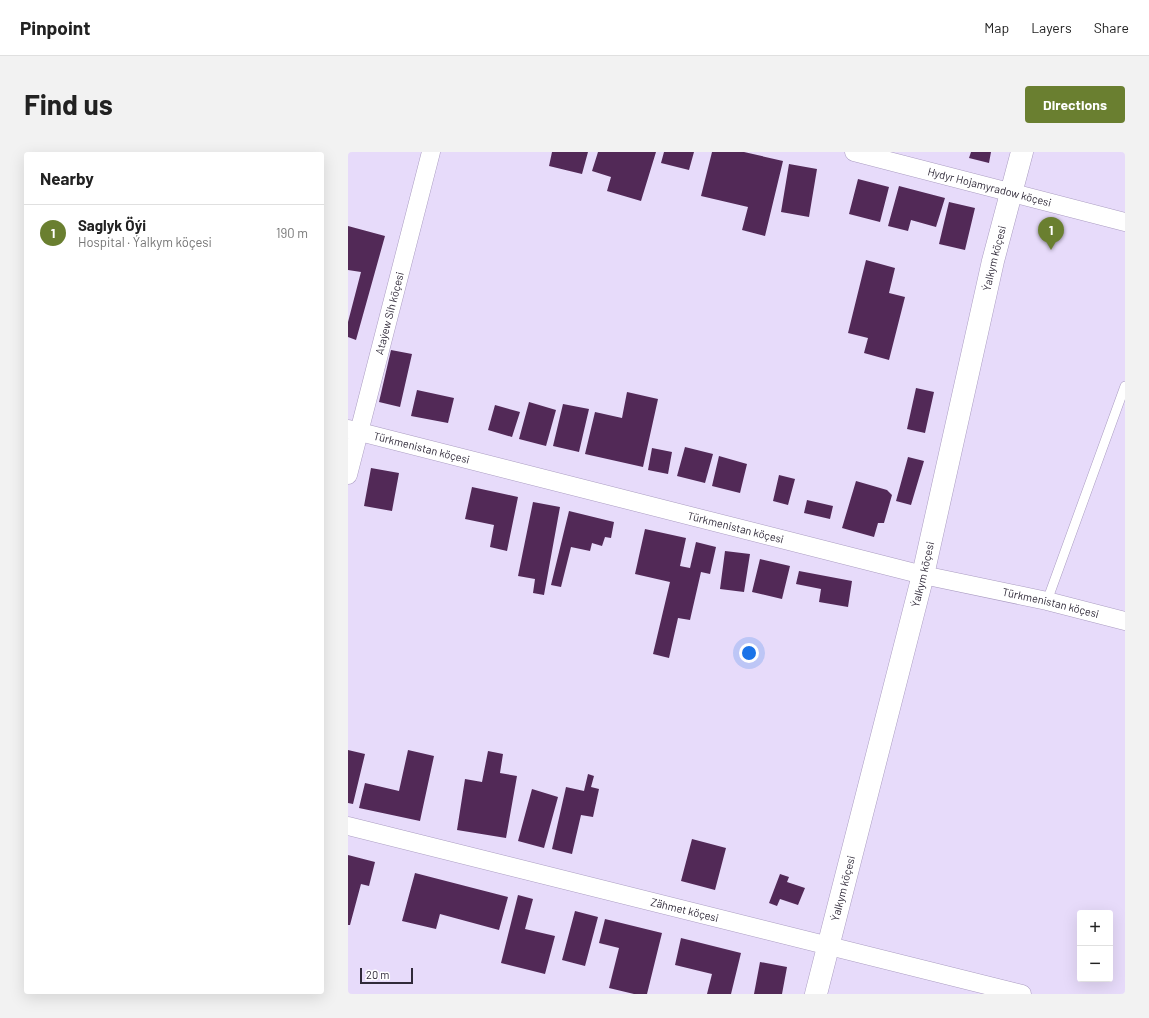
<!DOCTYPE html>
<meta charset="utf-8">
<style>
body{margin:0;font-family:Barlow,sans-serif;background:#f2f2f2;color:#222}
.controls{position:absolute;right:12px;bottom:12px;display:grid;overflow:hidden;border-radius:4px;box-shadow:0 4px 16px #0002}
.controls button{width:36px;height:36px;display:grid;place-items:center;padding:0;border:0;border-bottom:1px solid #e0e0e0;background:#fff;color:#222;font:20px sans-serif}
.scale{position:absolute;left:12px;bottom:10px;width:53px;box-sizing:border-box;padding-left:4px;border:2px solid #302a39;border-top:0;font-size:11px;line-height:14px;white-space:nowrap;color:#302a39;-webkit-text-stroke:3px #fff;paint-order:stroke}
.you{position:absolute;left:401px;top:501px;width:14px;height:14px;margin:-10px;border:3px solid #fff;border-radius:50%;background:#1a73e8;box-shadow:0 0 0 6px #1a73e833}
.badge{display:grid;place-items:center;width:26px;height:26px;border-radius:50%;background:#6a7f30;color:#fff;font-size:13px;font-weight:700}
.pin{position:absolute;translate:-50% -33px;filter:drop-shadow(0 1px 2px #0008)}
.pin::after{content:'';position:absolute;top:21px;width:14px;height:12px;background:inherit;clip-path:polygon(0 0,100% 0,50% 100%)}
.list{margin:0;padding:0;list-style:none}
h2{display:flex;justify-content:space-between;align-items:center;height:52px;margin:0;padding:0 16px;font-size:17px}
h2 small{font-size:13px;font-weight:400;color:#767676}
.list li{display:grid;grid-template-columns:26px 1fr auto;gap:12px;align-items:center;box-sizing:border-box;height:56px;padding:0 16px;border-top:1px solid #e0e0e0}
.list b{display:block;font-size:15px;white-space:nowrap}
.list p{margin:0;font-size:13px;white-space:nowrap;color:#767676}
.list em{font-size:13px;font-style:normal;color:#767676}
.map{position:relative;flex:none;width:777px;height:842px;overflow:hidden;border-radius:4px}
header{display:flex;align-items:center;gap:24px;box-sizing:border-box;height:56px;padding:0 20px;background:#fff;border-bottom:1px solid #e0e0e0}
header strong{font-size:19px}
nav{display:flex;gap:22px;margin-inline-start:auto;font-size:14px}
.intro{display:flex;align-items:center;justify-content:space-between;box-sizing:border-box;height:96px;padding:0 24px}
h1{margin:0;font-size:28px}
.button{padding:10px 18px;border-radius:4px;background:#6a7f30;color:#fff;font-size:14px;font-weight:700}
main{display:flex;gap:24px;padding:0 24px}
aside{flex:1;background:#fff;border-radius:4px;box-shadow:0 4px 16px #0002}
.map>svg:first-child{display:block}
.building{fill:#522957}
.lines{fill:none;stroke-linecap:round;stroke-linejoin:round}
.lane-casing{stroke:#aa9cc1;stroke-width:10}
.street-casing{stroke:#aa9cc1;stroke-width:19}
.secondary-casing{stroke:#aa9cc1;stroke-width:23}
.lane{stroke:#fff;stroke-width:9}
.street{stroke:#fff;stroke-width:18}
.secondary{stroke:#fff;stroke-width:22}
.labels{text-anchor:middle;stroke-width:4;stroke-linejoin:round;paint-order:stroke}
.street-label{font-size:11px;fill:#302a39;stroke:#fff}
</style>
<header>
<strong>Pinpoint</strong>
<nav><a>Map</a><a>Layers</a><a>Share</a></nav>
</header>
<div class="intro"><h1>Find us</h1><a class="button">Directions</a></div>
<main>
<aside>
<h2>Nearby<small></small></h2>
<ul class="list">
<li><span class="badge">1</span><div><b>Saglyk Öýi</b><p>Hospital · Ýalkym köçesi</p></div><em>190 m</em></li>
</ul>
</aside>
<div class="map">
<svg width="777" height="842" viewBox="0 0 777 842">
<rect width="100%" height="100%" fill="#e7dbfa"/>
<path class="building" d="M204 0H240L234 22 201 14Z
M250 0H308L293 49 259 39 263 25 244 19Z
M316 0H346L341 18 313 11Z
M364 0H396L435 9 417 84 394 78 400 55 353 44Z
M623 0H643L641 11 621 6Z
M441 12 469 17 461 65 433 60Z
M510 27 541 35 532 70 501 62Z
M551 34 597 46 588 75 563 68 560 79 540 74Z
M601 50 627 56 617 98 591 92Z
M0 74 37 84 8 188 0 185V170L13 120 0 118Z
M518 108 547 116 541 141 557 145 541 208 516 201 520 186 500 181Z
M43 198 64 202 52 255 31 250Z
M568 236 586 240 577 281 559 277Z
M69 238 106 246 100 271 63 264Z
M279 240 310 247 295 315 237 302 247 260 274 266Z
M181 250 208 258 198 294 171 287Z
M215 252 241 257 231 300 205 294Z
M147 253 172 260 164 285 140 278Z
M337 295 365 302 357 331 329 324Z
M304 296 324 300 320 322 300 318Z
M371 304 399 312 392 341 364 334Z
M560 305 576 309 563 353 548 349Z
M23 316 51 321 44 359 16 354Z
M431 323 447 327 440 353 425 349Z
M508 329 539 338 544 343 536 371H530L526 385 494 376Z
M124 335 170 345 159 399 142 395 146 373 117 367Z
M459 348 485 354 482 367 456 361Z
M185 350 212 355 196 443 185 441 187 427 170 424Z
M221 359 266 370 263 386 257 385 254 394 244 391 242 399 223 395 213 435 203 433Z
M297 377 338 386 332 414 342 416 348 390 368 395 362 422 353 420 342 468 330 466 321 506 305 502 322 430 287 422Z
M377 399 402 402 396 440 372 437Z
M412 407 442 414 434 447 404 440Z
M451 419 504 429 500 455 471 450 473 437 448 432Z
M0 598 17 602 5 652 0 651Z
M60 598 86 604 72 669 11 656 17 631 51 639Z
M140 599 155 602 152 621 169 624 158 686 109 678 117 627 134 630Z
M240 622 246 624 243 635 251 637 245 665 233 663 224 702 204 697 218 635 236 639Z
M184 637 210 645 196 696 170 689Z
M344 687 378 696 367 738 333 729Z
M0 703 27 710 21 734 13 732 2 773H0Z
M67 721 160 745 151 778 92 762 88 777 54 769Z
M432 722 441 725 439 730 457 736 450 753 432 747 429 754 421 751Z
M170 743 185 747 177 777 207 784 197 822 153 811Z
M227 759 250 765 237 814 214 808Z
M257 767 314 781 299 842H286L261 836 271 796 251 791Z
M333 786 393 801 383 842H359L364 822 327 813Z
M412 810 439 815 434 842H406Z"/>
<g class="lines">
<defs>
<path id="lane" d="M699 449 777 234"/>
<g id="street">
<path id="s1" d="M506 0 777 70"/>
<path id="s2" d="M0 277 575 423 699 449 777 469"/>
<path id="s3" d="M0 323 83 0"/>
<path id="s4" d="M0 674 674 842"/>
</g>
<g id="secondary">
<path id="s5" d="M468 842 575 423 645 109 674 0"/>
</g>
</defs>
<use href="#lane" class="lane-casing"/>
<use href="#street" class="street-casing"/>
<use href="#secondary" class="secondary-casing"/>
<use href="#lane" class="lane"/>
<use href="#street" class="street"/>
<use href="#secondary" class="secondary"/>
</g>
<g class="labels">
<g class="street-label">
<text dy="4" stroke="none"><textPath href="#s1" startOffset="140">Hydyr Hojamyradow köçesi</textPath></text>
<text dy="4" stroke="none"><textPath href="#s5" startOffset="757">Ýalkym köçesi</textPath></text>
<text dy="4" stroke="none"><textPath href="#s3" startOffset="167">Ataýew Sih köçesi</textPath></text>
<text dy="4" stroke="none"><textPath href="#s2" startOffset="76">Türkmenistan köçesi</textPath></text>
<text dy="4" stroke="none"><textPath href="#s2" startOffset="400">Türkmenistan köçesi</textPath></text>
<text dy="4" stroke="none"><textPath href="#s5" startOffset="433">Ýalkym köçesi</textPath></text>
<text dy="4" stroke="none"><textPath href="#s2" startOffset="724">Türkmenistan köçesi</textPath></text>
<text dy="4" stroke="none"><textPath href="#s5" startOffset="109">Ýalkym köçesi</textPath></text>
<text dy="4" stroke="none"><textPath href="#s4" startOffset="347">Zähmet köçesi</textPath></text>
</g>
</g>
</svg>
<div class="controls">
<button>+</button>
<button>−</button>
</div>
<div class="scale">20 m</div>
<div class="you"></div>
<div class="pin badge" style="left:703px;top:98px">1</div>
</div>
</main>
